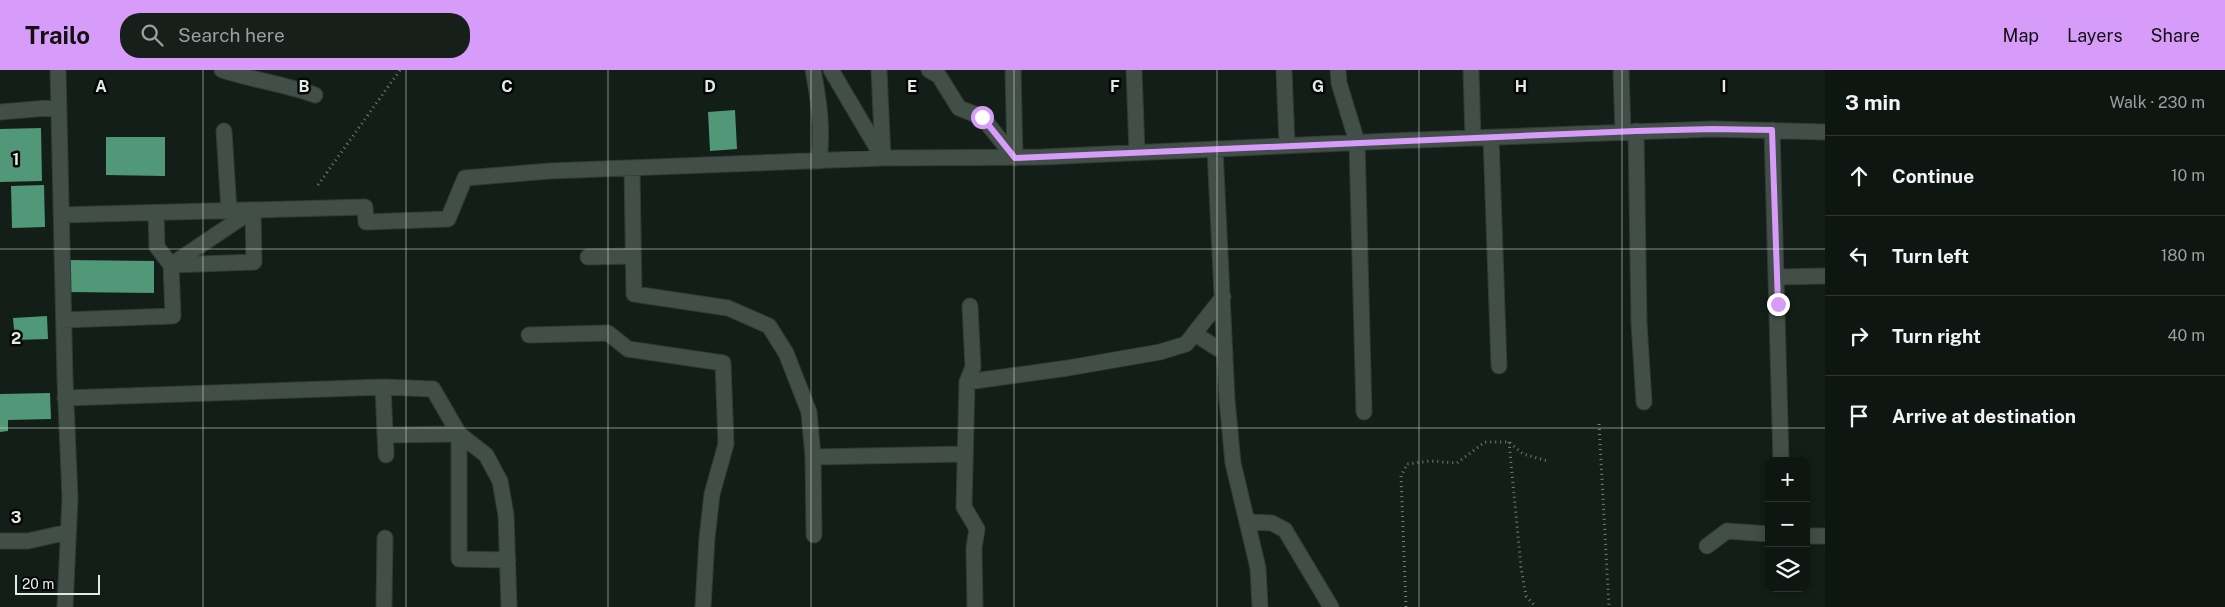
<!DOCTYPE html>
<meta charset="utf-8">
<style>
body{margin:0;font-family:"Public Sans",sans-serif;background:#171f1b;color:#f1f3f6}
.controls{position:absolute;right:15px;bottom:15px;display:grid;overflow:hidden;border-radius:10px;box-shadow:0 2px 12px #0003}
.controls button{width:45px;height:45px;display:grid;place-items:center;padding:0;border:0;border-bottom:1px solid #2e3532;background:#0e1612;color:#f1f3f6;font:25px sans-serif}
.scale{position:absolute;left:15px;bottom:12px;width:85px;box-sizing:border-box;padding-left:5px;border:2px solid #e4ebe7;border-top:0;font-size:14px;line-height:18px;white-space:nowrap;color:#e4ebe7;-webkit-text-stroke:4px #040705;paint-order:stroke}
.stop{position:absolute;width:15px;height:15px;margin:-11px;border:4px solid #d79bf9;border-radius:50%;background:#fff}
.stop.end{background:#d79bf9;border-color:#fff;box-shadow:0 1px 5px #0008}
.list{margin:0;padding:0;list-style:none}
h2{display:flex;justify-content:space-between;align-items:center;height:65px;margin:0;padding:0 20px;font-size:21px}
h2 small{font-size:16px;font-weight:400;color:#9b9f9f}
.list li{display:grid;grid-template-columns:32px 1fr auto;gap:15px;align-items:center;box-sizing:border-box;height:80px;padding:0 20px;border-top:1px solid #2e3532}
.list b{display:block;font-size:19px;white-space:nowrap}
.list em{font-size:16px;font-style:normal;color:#9b9f9f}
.icon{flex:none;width:28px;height:28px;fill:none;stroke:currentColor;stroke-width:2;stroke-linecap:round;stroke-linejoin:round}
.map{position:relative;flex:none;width:1825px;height:537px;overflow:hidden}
header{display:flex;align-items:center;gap:30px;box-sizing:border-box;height:70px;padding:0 25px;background:#d79bf9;color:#111}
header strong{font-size:24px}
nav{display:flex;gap:28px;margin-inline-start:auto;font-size:18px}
.search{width:350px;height:45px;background:#171f1b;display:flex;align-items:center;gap:12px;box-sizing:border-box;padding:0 18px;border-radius:20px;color:#9b9f9f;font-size:19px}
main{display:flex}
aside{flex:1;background:#0e1612}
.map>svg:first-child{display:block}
.building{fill:#509878}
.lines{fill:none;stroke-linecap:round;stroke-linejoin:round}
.minor-casing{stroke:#343a36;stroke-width:17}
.path{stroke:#747d78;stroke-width:3;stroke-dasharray:1 4;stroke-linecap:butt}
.minor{stroke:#424e48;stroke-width:15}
.route{stroke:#d79bf9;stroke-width:6}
.grid{fill:none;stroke:#e4ebe7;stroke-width:1;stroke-opacity:0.55}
.grid-label{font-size:16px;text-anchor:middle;font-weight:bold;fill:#e4ebe7;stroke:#040705;stroke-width:5;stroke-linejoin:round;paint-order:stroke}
</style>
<header>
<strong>Trailo</strong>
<div class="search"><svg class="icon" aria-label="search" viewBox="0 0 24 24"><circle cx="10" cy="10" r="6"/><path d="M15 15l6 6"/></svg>Search here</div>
<nav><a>Map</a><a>Layers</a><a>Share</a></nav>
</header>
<main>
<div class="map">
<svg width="1825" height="537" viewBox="0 0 1825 537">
<rect width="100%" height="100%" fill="#131e18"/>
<path class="building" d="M735 40 737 79 710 81 708 42Z
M41 58 42 111 0 112V59Z
M106 67H165V106L106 105Z
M44 115 45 157 12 158 11 116Z
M67 190 154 191V223L67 222Z
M47 246 48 269 15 270 13 248Z
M50 323 51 349 8 350V361L0 362V324Z"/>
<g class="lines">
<defs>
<path id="minor" d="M58 0 65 309 70 428 65 537
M222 0C253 10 284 14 315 25
M813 0C819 31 823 59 819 91
M831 0 883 88 1042 87 1389 71 1712 59 1825 62
M929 0 939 6 959 38 982 47 1015 88
M1013 0 1015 88
M1134 0 1137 83
M1284 0 1287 75
M1338 0 1339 13 1357 72 1364 342
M1471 0 1473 68
M1621 0 1623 62
M0 42 59 37
M1772 60 1781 391
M224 61 229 141
M1636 61 1639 253 1644 332
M1491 67 1499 296
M1215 79 1227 330 1233 393 1258 498 1260 537
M632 98 634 224 728 238 769 256 786 283 809 342 813 387 814 465
M61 145 365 137 366 152 448 149 465 108 549 101 883 88 879 0
M588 187 633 186
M171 195 254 192 253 140
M171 195 253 140
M1777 207 1825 206
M970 236 973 297 967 312 964 437 977 459 974 478 975 537
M64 250 173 246 171 195 157 177 156 143
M1195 264 1225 283
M529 265 608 263 628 279 723 293 726 374 712 424 707 468 703 537
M967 312 1068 298 1160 282 1186 274 1223 227
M383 317 386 385
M65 328 383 317 433 319 459 364 486 385 500 411 506 445 509 537
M385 365 459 364V489L508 490
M813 387 964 384
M1247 452 1272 453 1285 460 1331 537
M1806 466H1825
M0 471H28L68 462
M1707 476 1727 461 1769 464
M384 537 385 468"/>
</defs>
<use href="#minor" class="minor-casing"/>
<path class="path" d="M318 115 400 0
M1599 354 1609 537
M1509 372 1521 497 1526 526 1536 537
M1406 537 1401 406 1407 394 1430 391 1457 393 1485 372H1509L1523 384 1548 391"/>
<use href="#minor" class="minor"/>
</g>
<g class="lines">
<path class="route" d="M982 47 1015 88 1636 61 1712 59 1772 60 1778 234"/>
</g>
<path class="grid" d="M203 0V537M406 0V537M608 0V537M811 0V537M1014 0V537M1217 0V537M1419 0V537M1622 0V537M0 179H1825M0 358H1825"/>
<g class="grid-label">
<text x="101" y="22">A</text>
<text x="304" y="22">B</text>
<text x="507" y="22">C</text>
<text x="710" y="22">D</text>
<text x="912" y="22">E</text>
<text x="1115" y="22">F</text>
<text x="1318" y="22">G</text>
<text x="1521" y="22">H</text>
<text x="1724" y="22">I</text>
<text x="16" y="95">1</text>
<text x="16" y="274">2</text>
<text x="16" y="453">3</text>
</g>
</svg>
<div class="controls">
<button>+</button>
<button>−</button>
<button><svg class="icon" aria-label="layers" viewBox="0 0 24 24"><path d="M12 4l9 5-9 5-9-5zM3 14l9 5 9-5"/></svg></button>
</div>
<div class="scale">20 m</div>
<div class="stop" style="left:982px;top:47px"></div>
<div class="stop end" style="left:1778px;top:234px"></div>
</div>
<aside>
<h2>3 min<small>Walk · 230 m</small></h2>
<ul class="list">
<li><svg class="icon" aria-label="ahead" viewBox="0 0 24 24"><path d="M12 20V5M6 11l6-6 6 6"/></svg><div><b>Continue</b></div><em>10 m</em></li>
<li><svg class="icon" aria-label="left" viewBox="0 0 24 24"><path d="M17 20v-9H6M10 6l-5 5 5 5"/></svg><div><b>Turn left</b></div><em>180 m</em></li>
<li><svg class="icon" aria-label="right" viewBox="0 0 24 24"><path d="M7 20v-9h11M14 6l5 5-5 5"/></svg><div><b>Turn right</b></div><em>40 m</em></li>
<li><svg class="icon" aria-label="arrive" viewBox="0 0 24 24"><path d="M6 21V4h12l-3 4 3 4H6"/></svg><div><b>Arrive at destination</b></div></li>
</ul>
</aside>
</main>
